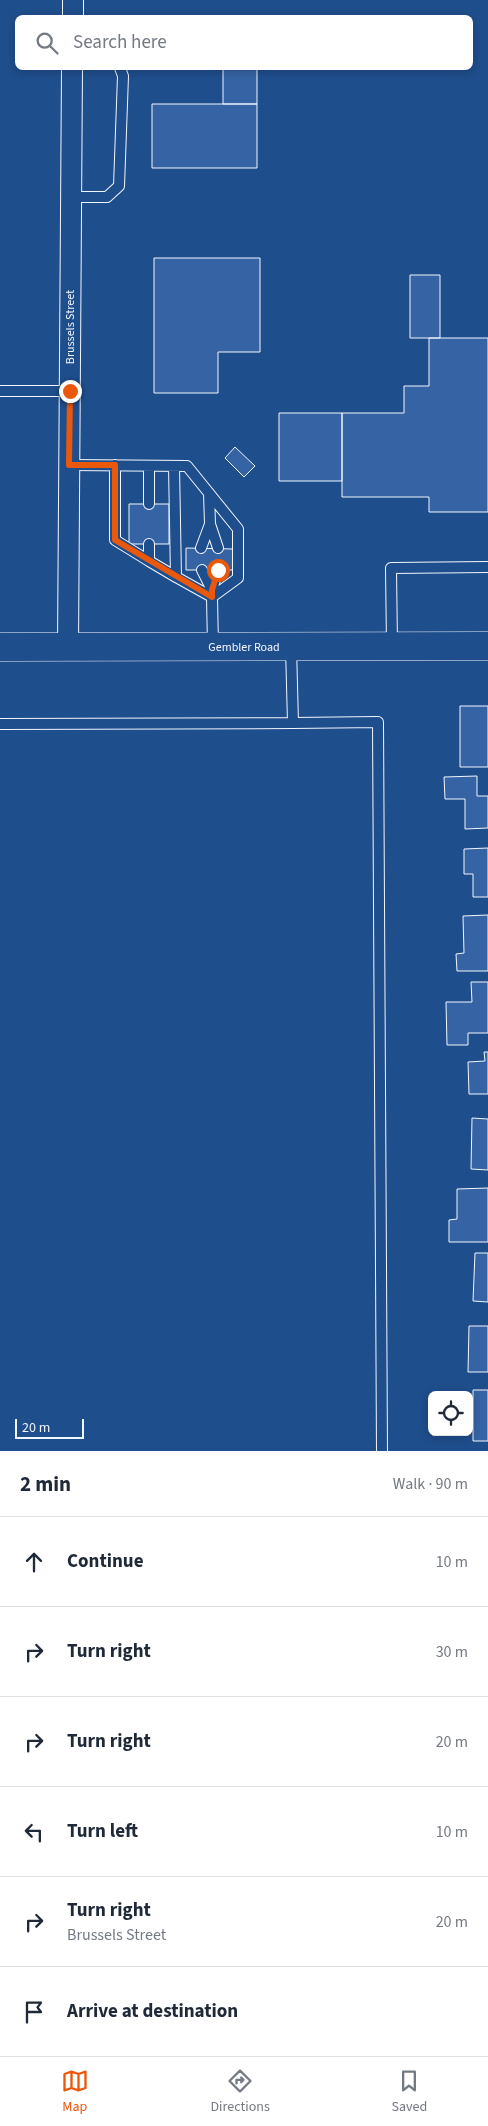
<!DOCTYPE html>
<meta charset="utf-8">
<style>
body{margin:0;font-family:"Source Sans 3",sans-serif;background:#f6f6f7;color:#1f2937}
.controls{position:absolute;right:15px;bottom:15px;display:grid;overflow:hidden;border-radius:8px;box-shadow:0 2px 8px #0003}
.controls button{width:45px;height:45px;display:grid;place-items:center;padding:0;border:0;border-bottom:1px solid #e0e1e3;background:#fff;color:#1f2937;font:25px sans-serif}
.scale{position:absolute;left:15px;bottom:12px;width:69px;box-sizing:border-box;padding-left:5px;border:2px solid #f2f6ff;border-top:0;font-size:14px;line-height:18px;white-space:nowrap;color:#f2f6ff;-webkit-text-stroke:4px #1f4e8c;paint-order:stroke}
.stop{position:absolute;width:15px;height:15px;margin:-11px;border:4px solid #ea580c;border-radius:50%;background:#fff}
.stop.end{background:#ea580c;border-color:#fff;box-shadow:0 1px 5px #0008}
.list{margin:0;padding:0;list-style:none}
h2{display:flex;justify-content:space-between;align-items:center;height:65px;margin:0;padding:0 20px;font-size:21px}
h2 small{font-size:16px;font-weight:400;color:#747a83}
.list li{display:grid;grid-template-columns:32px 1fr auto;gap:15px;align-items:center;box-sizing:border-box;height:90px;padding:0 20px;border-top:1px solid #e0e1e3}
.list b{display:block;font-size:19px;white-space:nowrap}
.list p{margin:0;font-size:16px;white-space:nowrap;color:#747a83}
.list em{font-size:16px;font-style:normal;color:#747a83}
.icon{flex:none;width:28px;height:28px;fill:none;stroke:currentColor;stroke-width:2;stroke-linecap:round;stroke-linejoin:round}
.map{position:relative;flex:none;width:488px;height:1451px;overflow:hidden}
.search{position:absolute;background:#fff;box-shadow:0 2px 8px #0003;left:15px;right:15px;top:15px;height:55px;display:flex;align-items:center;gap:12px;box-sizing:border-box;padding:0 18px;border-radius:8px;color:#747a83;font-size:19px}
.sheet{height:605px;background:#fff}
nav{display:flex;justify-content:space-around;align-items:center;box-sizing:border-box;height:70px;border-top:1px solid #e0e1e3;background:#fff;font-size:14px;color:#747a83}
nav a{display:grid;justify-items:center;gap:2px}
nav .on{color:#ea580c}
.map>svg:first-child{display:block}
.building{fill:#3563a3;stroke:#f2f6ff}
.lines{fill:none;stroke-linecap:round;stroke-linejoin:round}
.lane-casing{stroke:#f2f6ff;stroke-width:12}
.street-casing{stroke:#f2f6ff;stroke-width:22}
.secondary-casing{stroke:#f2f6ff;stroke-width:29}
.lane{stroke:#1f4e8c;stroke-width:10}
.street{stroke:#1f4e8c;stroke-width:20}
.secondary{stroke:#1f4e8c;stroke-width:28}
.route{stroke:#ea580c;stroke-width:6}
.labels{text-anchor:middle;stroke-width:4;stroke-linejoin:round;paint-order:stroke}
.street-label{font-size:12px;fill:#f2f6ff;stroke:#1f4e8c}
</style>
<div class="map">
<svg width="488" height="1451" viewBox="0 0 488 1451">
<rect width="100%" height="100%" fill="#1f4e8c"/>
<path class="building" d="M223 68H257V104H223Z
M152 104H257V168H152Z
M154 258H260V352H218V393H154Z
M410 275H440V338H410Z
M429 338H488V512H429V497H342V413H404V386H429Z
M279 413H342V481H279Z
M235 447 255 466 244 477 225 458Z
M129 504H169V544H129Z
M186 548 233 549V570H186Z
M460 706H488V767H460Z
M477 776V796H488V828L465 829V799H445L444 777Z
M488 848V897H473V874H464V849Z
M488 915V971H457L456 954 464 953 463 916Z
M471 982H488V1033H468V1045H447L446 1002H472Z
M484 1052H488V1094H469L468 1062 485 1061Z
M472 1118 488 1119V1170L471 1169Z
M488 1188V1242H449V1220L457 1219V1189Z
M475 1253H488V1302L473 1301Z
M469 1326H488V1372H468Z
M473 1390H488V1441H473Z"/>
<g class="lines">
<defs>
<path id="lane" d="M71 197H107L119 186 123 76 120 68
M0 391H70
M69 465 187 466 238 529V578L212 597 213 646
M115 465V540L149 561
M149 466V504
M174 466 176 577 212 597
M209 493 210 524 218 548
M149 544V561L176 577
M201 548 210 524
M202 570 212 590
M212 597V590L218 570
M392 645 391 568 488 567
M293 723 378 722 382 1451
M0 724 293 723 291 647"/>
<path id="street" d="M73 18V0
M68 647 72 68"/>
<path id="secondary" d="M0 647 488 646"/>
</defs>
<use href="#lane" class="lane-casing"/>
<use href="#street" class="street-casing"/>
<use href="#secondary" class="secondary-casing"/>
<use href="#lane" class="lane"/>
<use href="#street" class="street"/>
<use href="#secondary" class="secondary"/>
</g>
<g class="lines">
<path class="route" d="M70 391 69 465H115V540L212 597V590L218 570"/>
</g>
<g class="labels">
<g class="street-label">
<text transform="translate(70 327) rotate(-90)" y="4">Brussels Street</text>
<text x="244" y="651">Gembler Road</text>
</g>
</g>
</svg>
<div class="controls">
<button><svg class="icon" aria-label="locate" viewBox="0 0 24 24"><circle cx="12" cy="12" r="6"/><path d="M12 2v4M12 18v4M2 12h4M18 12h4"/></svg></button>
</div>
<div class="scale">20 m</div>
<div class="stop" style="left:218px;top:570px"></div>
<div class="stop end" style="left:70px;top:391px"></div>
<div class="search"><svg class="icon" aria-label="search" viewBox="0 0 24 24"><circle cx="10" cy="10" r="6"/><path d="M15 15l6 6"/></svg>Search here</div>
</div>
<section class="sheet">
<h2>2 min<small>Walk · 90 m</small></h2>
<ul class="list">
<li><svg class="icon" aria-label="ahead" viewBox="0 0 24 24"><path d="M12 20V5M6 11l6-6 6 6"/></svg><div><b>Continue</b></div><em>10 m</em></li>
<li><svg class="icon" aria-label="right" viewBox="0 0 24 24"><path d="M7 20v-9h11M14 6l5 5-5 5"/></svg><div><b>Turn right</b></div><em>30 m</em></li>
<li><svg class="icon" aria-label="right" viewBox="0 0 24 24"><path d="M7 20v-9h11M14 6l5 5-5 5"/></svg><div><b>Turn right</b></div><em>20 m</em></li>
<li><svg class="icon" aria-label="left" viewBox="0 0 24 24"><path d="M17 20v-9H6M10 6l-5 5 5 5"/></svg><div><b>Turn left</b></div><em>10 m</em></li>
<li><svg class="icon" aria-label="right" viewBox="0 0 24 24"><path d="M7 20v-9h11M14 6l5 5-5 5"/></svg><div><b>Turn right</b><p>Brussels Street</p></div><em>20 m</em></li>
<li><svg class="icon" aria-label="arrive" viewBox="0 0 24 24"><path d="M6 21V4h12l-3 4 3 4H6"/></svg><div><b>Arrive at destination</b></div></li>
</ul>
</section>
<nav>
<a class="on"><svg class="icon" aria-label="map" viewBox="0 0 24 24"><path d="M3 6l6-2 6 2 6-2v14l-6 2-6-2-6 2zM9 4v14M15 6v14"/></svg>Map</a>
<a><svg class="icon" aria-label="directions" viewBox="0 0 24 24"><path d="M12 3l9 9-9 9-9-9zM9 14v-3h6M13 9l2 2-2 2"/></svg>Directions</a>
<a><svg class="icon" aria-label="saved" viewBox="0 0 24 24"><path d="M7 4h10v16l-5-4-5 4z"/></svg>Saved</a>
</nav>
